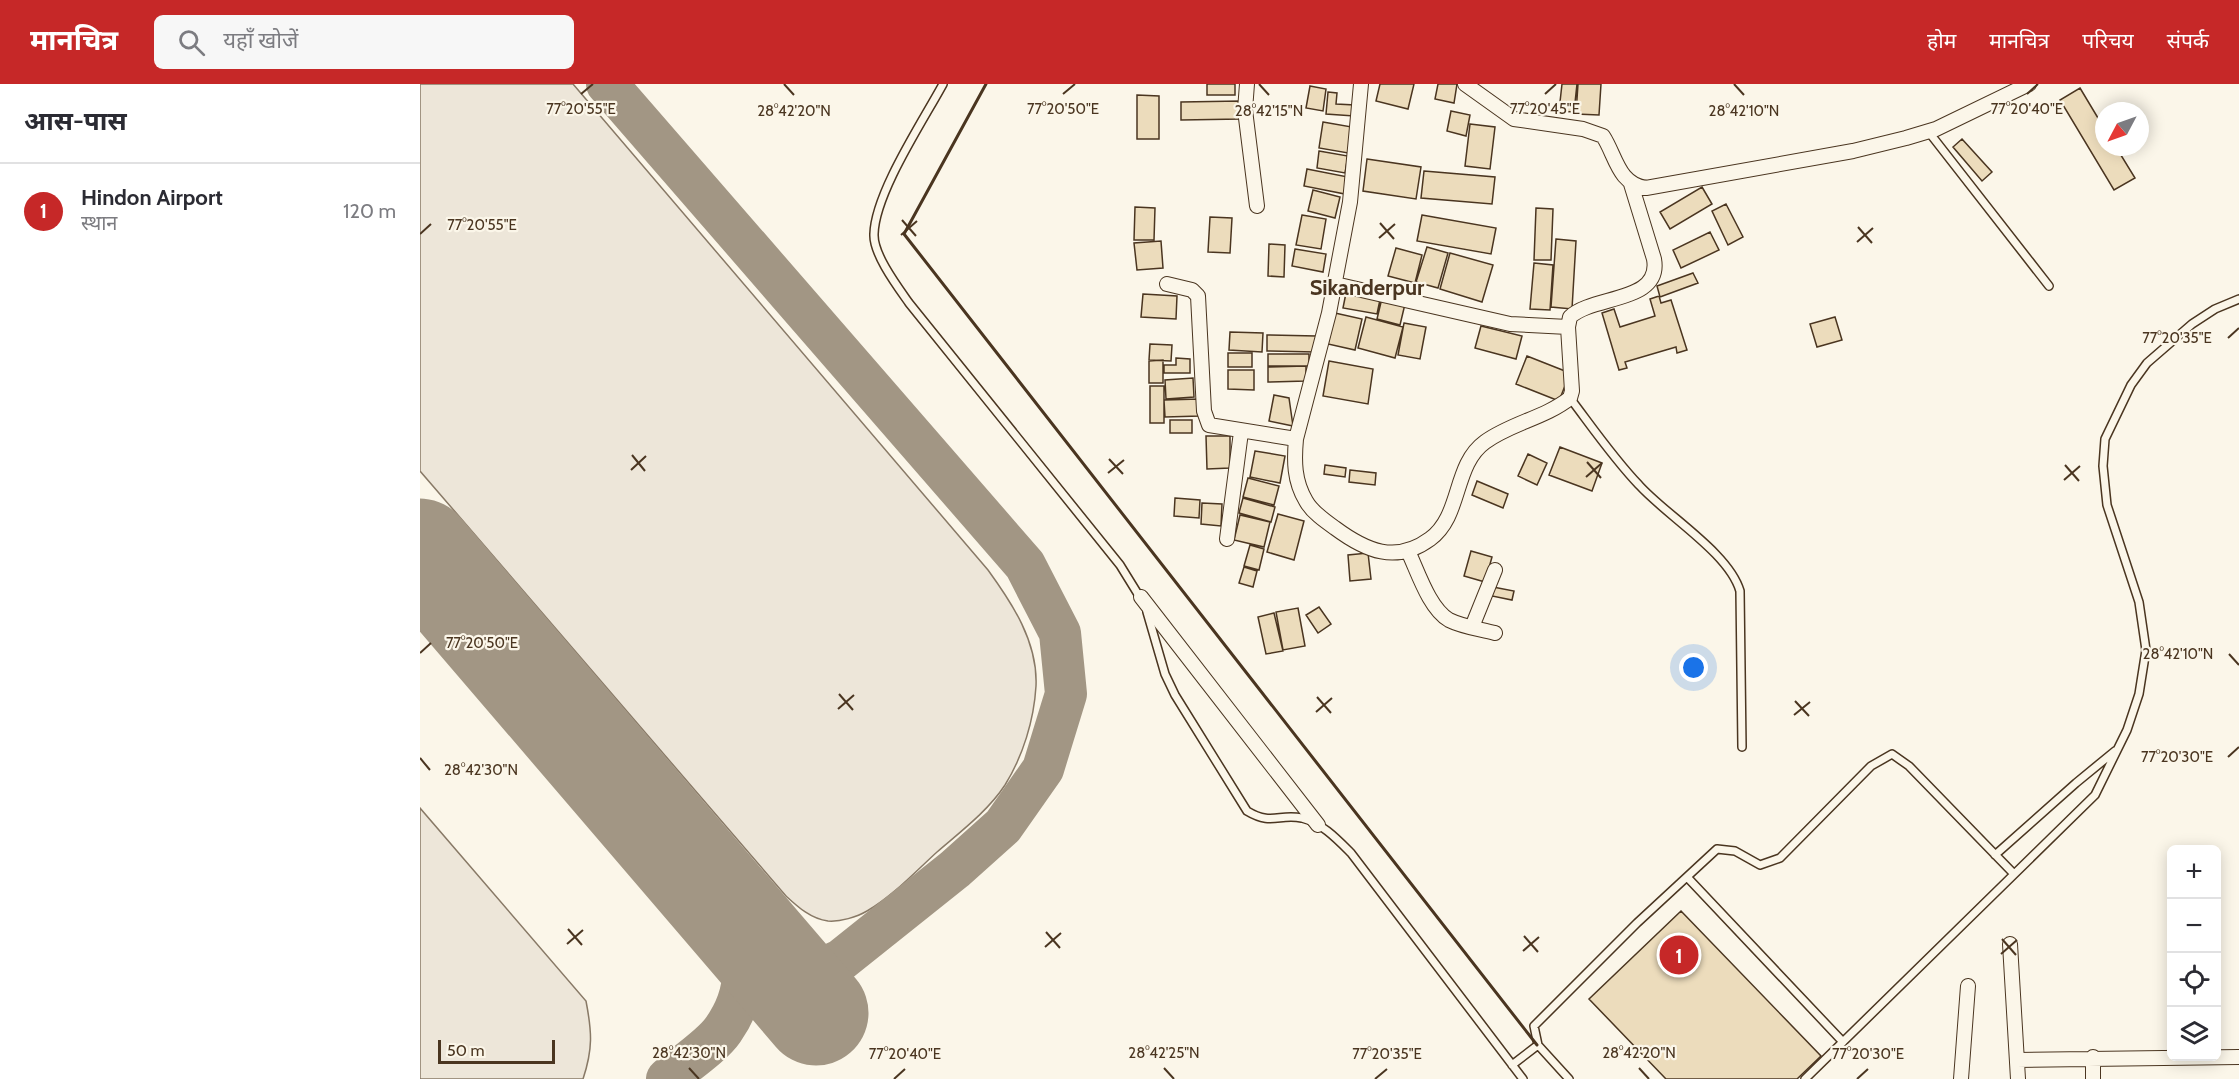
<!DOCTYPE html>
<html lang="hi">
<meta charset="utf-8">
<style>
body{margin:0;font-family:Cabin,"Noto Sans Devanagari",sans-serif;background:#f7f7f7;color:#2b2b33}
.controls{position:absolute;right:18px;bottom:18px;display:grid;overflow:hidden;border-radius:9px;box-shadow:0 3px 15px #0003}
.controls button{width:54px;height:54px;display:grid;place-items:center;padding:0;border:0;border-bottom:2px solid #e1e1e2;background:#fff;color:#2b2b33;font:30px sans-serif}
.compass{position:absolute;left:1675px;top:18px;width:54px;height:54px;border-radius:50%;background:#fff;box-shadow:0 3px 15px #0003;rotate:229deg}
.scale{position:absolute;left:18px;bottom:15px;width:117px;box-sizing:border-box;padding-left:6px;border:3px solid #4a3520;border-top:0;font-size:16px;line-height:21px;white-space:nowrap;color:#4a3520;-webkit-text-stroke:4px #fbf6e9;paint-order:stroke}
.you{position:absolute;left:1274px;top:584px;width:21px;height:21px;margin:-15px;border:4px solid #fff;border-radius:50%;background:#1a73e8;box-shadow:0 0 0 9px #1a73e833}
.badge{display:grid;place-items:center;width:39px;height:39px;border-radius:50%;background:#c62828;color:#fff;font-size:20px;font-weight:700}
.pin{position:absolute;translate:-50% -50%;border:3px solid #fff;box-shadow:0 2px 6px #0006}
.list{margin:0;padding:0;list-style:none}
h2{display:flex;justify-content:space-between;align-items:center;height:78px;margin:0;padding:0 24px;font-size:26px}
h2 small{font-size:20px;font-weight:400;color:#7c7c81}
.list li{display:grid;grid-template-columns:39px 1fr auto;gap:18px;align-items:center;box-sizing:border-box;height:96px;padding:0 24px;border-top:2px solid #e1e1e2}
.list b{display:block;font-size:22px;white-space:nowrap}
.list p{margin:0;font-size:20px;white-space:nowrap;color:#7c7c81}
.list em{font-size:20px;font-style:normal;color:#7c7c81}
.icon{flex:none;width:33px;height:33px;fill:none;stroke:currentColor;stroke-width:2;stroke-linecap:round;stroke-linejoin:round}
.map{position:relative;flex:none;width:1819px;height:995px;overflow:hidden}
header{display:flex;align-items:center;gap:36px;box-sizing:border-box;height:84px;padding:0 30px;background:#c62828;color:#fff}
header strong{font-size:28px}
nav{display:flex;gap:33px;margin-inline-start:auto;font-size:21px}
.search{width:420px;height:54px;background:#f7f7f7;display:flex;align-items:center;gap:15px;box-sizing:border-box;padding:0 21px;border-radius:9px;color:#7c7c81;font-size:22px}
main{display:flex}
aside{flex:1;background:#fff}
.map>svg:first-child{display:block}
.green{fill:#ede6d9;stroke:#887966;stroke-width:1.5}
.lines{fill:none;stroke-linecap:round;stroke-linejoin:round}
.taxiway{stroke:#a29684;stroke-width:42}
.runway{stroke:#a29684;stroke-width:105}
.building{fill:#ecdcbc;stroke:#4a3520;stroke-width:1.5}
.lane-casing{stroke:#4a3520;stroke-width:10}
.street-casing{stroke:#4a3520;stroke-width:16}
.lane{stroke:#fbf6e9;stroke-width:7}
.street{stroke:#fbf6e9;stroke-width:14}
.wall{stroke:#4a3520;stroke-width:3}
.ticks{fill:none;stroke:#4a3520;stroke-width:2}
.labels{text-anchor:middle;stroke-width:4.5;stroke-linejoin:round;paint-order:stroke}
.quarter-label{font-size:22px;font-weight:bold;fill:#4a3520;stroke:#fbf6e9}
.ticks-label{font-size:15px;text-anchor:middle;fill:#4a3520;stroke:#fbf6e9;stroke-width:4.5;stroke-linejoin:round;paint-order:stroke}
</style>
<header>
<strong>मानचित्र</strong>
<div class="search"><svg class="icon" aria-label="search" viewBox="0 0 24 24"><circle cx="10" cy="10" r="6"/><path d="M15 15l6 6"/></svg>यहाँ खोजें</div>
<nav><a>होम</a><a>मानचित्र</a><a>परिचय</a><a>संपर्क</a></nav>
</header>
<main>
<aside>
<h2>आस-पास<small></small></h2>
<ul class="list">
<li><span class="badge">1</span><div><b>Hindon Airport</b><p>स्थान</p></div><em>120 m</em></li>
</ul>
</aside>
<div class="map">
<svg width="1819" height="995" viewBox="0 0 1819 995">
<rect width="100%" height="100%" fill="#fbf6e9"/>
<path class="green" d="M0 0H153L568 486C592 519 618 558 616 602 614 636 603 672 585 701 568 727 540 748 517 768 495 788 473 812 447 827 437 833 420 838 408 837 391 835 378 823 366 812L0 387Z
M0 724 166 917C172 948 173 965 163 995H0Z"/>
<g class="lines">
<path class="taxiway" d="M187 0 605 481 640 549 646 610 623 685 583 742 535 785 421 876C388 893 367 884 339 862
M247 995C263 981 292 962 303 946 336 899 324 860 299 815"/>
<path class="runway" d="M0 467 396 929"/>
</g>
<path class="building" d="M787 0H815V11H787Z
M960 0H994L988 25 956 17Z
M1018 0H1037L1034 19 1015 15Z
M1142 0H1157L1154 28 1139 27Z
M1158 0H1181L1179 31 1156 30Z
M890 2 906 5 903 27 886 24Z
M1660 4 1684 44V63H1696L1715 94 1694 106 1640 16Z
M908 8 917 9 916 20 935 21 934 32 906 30Z
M717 11 739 12V55H717Z
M821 17V35L761 36V18Z
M1031 27 1050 31 1046 52 1027 47Z
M903 38 932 43 928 69 899 64Z
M1050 40 1075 43 1070 85 1045 82Z
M1542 55 1572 88 1562 97 1533 63Z
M899 67 928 72 925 89 897 84Z
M947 75 1001 83 996 115 943 107Z
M887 85 928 93 925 110 884 102Z
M1004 87 1075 93 1072 120 1001 114Z
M1282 103 1292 120 1250 145 1240 128Z
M893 106 920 113 915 134 888 127Z
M1306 120 1323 153 1308 161 1292 127Z
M715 123 735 124 734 156H714Z
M1116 124 1133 125 1131 176H1114Z
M882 131 906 135 901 165 876 161Z
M1002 131 1076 144 1071 170 997 157Z
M790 133 812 134 810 169 788 168Z
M1290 148 1299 166 1261 184 1253 166Z
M1136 155 1156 157 1152 225 1131 223Z
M741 157 743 184 717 186 714 159Z
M849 160 865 161 864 193 848 192Z
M1007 163 1028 169 1018 204 996 198Z
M976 164 1002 171 995 199 968 192Z
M875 165 906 170 903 188 872 182Z
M1030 169 1073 181 1062 218 1020 205Z
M1114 179 1133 181 1130 226 1110 225Z
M1273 189 1278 199 1240 213 1237 202Z
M927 204 961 211 957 230 923 224Z
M723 210 757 212 756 235 721 233Z
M1239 212 1241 219 1251 216 1267 266 1257 269 1256 263 1205 278 1207 284 1199 286 1182 229 1194 225 1200 243 1235 232 1230 215Z
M962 214 985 220 980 241 957 235Z
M915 229 942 235 935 266 908 260Z
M946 233 983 243 975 274 938 264Z
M1415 233 1422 256 1397 263 1390 240Z
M984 239 1006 243 1000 275 978 271Z
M1061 242 1102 252 1096 275 1055 264Z
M810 248 843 249 842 268 809 266Z
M847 251 896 252 895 268 847 267Z
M730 260 752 261 751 277 729 276Z
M808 269H832V283H808Z
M848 270H889V282H848Z
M1107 272 1150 289 1139 317 1096 300Z
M756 274 770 275V289H744V281H756Z
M743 276V299H729V277Z
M909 277 953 285 948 320 903 312Z
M886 282V297L848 298V283Z
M808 286H834V306L808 305Z
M773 294 774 313 746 315 745 296Z
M730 302H744V339H730Z
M854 311 869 314 873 342 849 337Z
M780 315V332L745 333 744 316Z
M750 336H772V349H750Z
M786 352H810V384L787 385Z
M1140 363 1182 379 1172 407 1129 391Z
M835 367 865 372 860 399 830 393Z
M1108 370 1127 379 1117 401 1098 392Z
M905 381 926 384 925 393 904 390Z
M930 386 956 389 955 401 929 398Z
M828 394 859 402 854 421 823 413Z
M1057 397 1088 410 1083 424 1052 411Z
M755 414 780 416 779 434 754 432Z
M823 414 855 423 851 438 819 429Z
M782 419 802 420 801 442 781 440Z
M858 430 884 437 874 476 847 468Z
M820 431 850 438 844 463 814 456Z
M830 461 844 465 839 486 824 482Z
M1051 467 1072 473 1065 498 1044 492Z
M948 469 951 495 930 497 928 471Z
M824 483 837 487 833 503 819 499Z
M1073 503 1094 507 1092 516 1072 512Z
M899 523 911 540 898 549 886 531Z
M878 524 885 562 863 566 856 528Z
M854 529 863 567 846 570 838 533Z
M1261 827 1401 972 1377 995H1246L1169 915Z"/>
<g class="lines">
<defs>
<path id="lane" d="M523 0C503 37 455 109 454 150 453 170 477 202 489 219L700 481 721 515
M1508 47 1629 202
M1150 314C1172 343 1194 375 1219 401 1247 432 1309 469 1320 507L1322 663
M727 528 745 590 755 611 827 727C852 742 859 729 882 734 902 739 917 755 931 769L1103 995
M1575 771 1656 699 1695 667
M1267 793 1423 958
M1092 981 1118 961
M1149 995 1118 961 1114 942 1217 839 1297 765 1315 767 1340 781 1360 774 1451 682 1472 670 1489 682 1594 790
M1385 995 1675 711 1707 646 1719 610 1726 566 1719 518 1687 421 1683 382 1685 355 1711 301 1727 279 1772 240 1795 225 1819 215"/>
<path id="street" d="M827 0 825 26 837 122
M941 0 930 118 909 229 876 355C874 377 874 397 886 417 892 428 905 437 915 444 946 467 976 480 1010 455 1042 432 1033 381 1065 358 1091 339 1125 334 1150 314L1152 307 1148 243 1150 233C1173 211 1242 219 1234 175L1211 100
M1045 0 1094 35 1163 45 1183 52C1196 72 1198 100 1226 104L1433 67 1486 54 1516 45 1609 0
M747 200 772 206 778 212 784 327 789 341 876 355
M915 200 1090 240 1148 243
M807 455 821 348
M988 467C998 488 1009 524 1029 536 1043 543 1060 545 1075 549
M721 513 898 741
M1052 543 1075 486
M1590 860 1598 995
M1597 976 1819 973
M1541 995 1548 902
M1673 995V973"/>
</defs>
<use href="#lane" class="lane-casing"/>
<use href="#street" class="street-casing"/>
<use href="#lane" class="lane"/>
<use href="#street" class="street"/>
<path class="wall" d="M566 0 484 150 1117 961"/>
</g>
<path class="ticks" d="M364 0 374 11M839 0 849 11M1314 0 1324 11M161 10 173 0M643 10 655 0M1125 10 1136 0M1607 10 1618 0M482 136 496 152M960 139 974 155M1438 143 1452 159M0 150 11 140M481 151 497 137M959 154 975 140M1437 158 1453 144M1808 254 1819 244M212 371 225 387M689 375 703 390M1167 378 1181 394M1645 381 1659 397M211 386 226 372M688 389 704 376M1166 393 1182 379M1644 396 1660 382M0 569 11 559M1809 570 1819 581M419 610 433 626M897 613 911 629M1375 617 1389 632M418 625 434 611M896 628 912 614M1374 631 1390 618M1808 673 1819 663M0 674 10 686M148 845 162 861M626 848 640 864M1104 852 1118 868M1582 855 1596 871M147 860 163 846M625 863 641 849M1103 867 1119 853M1581 870 1597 856M269 984 279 995M744 984 754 995M1219 984 1229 995M474 995 485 985M955 995 967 985M1437 995 1448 985"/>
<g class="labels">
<g class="quarter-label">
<text x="947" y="211">Sikanderpur</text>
</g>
</g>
<g class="ticks-label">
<text x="161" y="30">77°20'55"E</text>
<text x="643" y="30">77°20'50"E</text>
<text x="1125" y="30">77°20'45"E</text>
<text x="1607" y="30">77°20'40"E</text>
<text x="374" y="32">28°42'20"N</text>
<text x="849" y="32">28°42'15"N</text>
<text x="1324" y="32">28°42'10"N</text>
<text x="62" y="146">77°20'55"E</text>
<text x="1757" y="259">77°20'35"E</text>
<text x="62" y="564">77°20'50"E</text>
<text x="1758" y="575">28°42'10"N</text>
<text x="1757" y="678">77°20'30"E</text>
<text x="61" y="691">28°42'30"N</text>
<text x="269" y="974">28°42'30"N</text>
<text x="744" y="974">28°42'25"N</text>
<text x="1219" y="974">28°42'20"N</text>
<text x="485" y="975">77°20'40"E</text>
<text x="967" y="975">77°20'35"E</text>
<text x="1448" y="975">77°20'30"E</text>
</g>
</svg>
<div class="controls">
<button>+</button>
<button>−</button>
<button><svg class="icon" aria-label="locate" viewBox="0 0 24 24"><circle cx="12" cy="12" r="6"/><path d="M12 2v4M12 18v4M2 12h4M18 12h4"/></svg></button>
<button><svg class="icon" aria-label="layers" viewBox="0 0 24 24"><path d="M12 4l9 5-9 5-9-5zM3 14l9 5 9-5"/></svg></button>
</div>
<svg class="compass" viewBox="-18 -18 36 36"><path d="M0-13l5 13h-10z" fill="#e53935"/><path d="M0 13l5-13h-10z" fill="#7c7c81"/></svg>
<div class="scale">50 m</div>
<div class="you"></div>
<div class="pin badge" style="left:1259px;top:871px">1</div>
</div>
</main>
